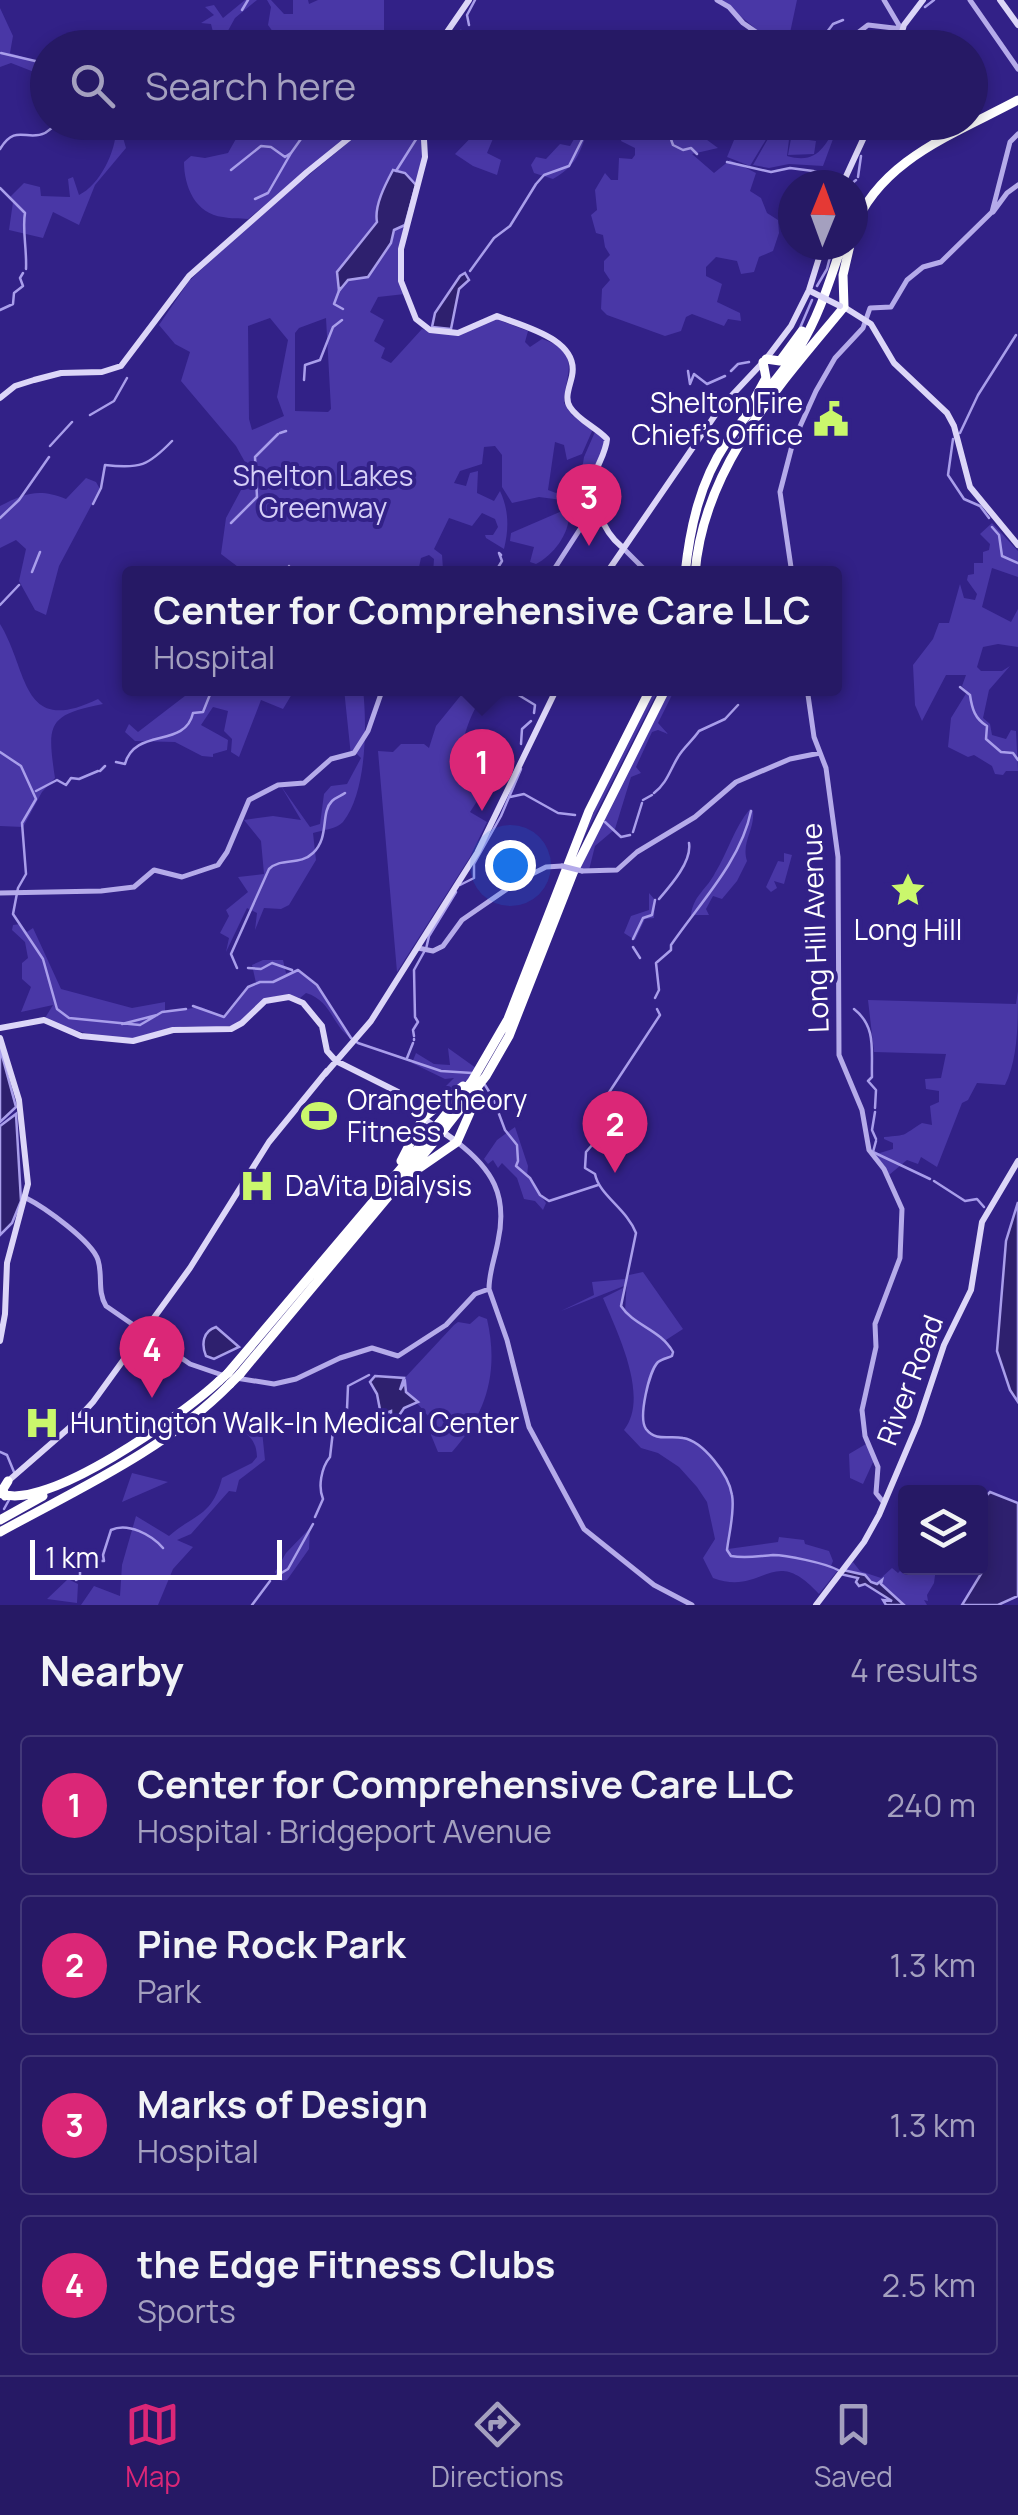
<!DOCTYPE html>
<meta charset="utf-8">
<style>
body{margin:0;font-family:Manrope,sans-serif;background:#32266e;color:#f1f3f6}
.controls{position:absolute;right:30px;bottom:30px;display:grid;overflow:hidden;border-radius:10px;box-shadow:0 5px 15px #0003}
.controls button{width:90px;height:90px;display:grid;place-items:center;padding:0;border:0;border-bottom:2px solid #423879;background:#261965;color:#f1f3f6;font:50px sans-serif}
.compass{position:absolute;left:778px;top:170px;width:90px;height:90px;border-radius:50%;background:#261965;box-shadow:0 5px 15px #0003;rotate:1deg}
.scale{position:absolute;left:30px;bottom:25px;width:252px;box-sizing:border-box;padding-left:10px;border:5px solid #fff;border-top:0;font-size:28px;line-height:35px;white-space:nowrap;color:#fff;-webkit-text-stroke:8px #322187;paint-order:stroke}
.you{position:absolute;left:510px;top:865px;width:35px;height:35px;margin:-25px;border:8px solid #fff;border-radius:50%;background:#1a73e8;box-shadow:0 0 0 15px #1a73e833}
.badge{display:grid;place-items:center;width:65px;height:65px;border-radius:50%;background:#db2777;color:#fff;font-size:32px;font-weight:700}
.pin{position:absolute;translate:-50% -82px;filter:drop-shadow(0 2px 5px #0008)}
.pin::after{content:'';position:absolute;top:52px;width:35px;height:30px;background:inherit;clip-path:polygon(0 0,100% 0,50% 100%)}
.popup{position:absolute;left:122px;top:566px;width:720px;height:130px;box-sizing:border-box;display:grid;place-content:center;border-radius:10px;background:#261965;filter:drop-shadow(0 2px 8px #0005);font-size:32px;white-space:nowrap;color:#a4a0bf}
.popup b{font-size:38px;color:#f1f3f6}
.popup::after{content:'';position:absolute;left:50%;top:100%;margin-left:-20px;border:20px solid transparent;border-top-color:#261965}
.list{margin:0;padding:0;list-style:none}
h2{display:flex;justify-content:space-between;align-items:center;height:130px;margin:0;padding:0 40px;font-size:42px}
h2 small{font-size:32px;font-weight:400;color:#a4a0bf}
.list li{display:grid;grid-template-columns:65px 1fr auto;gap:30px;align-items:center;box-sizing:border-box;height:140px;margin:0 20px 20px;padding:0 20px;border:2px solid #423879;border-radius:10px}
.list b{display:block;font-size:38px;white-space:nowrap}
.list p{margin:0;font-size:32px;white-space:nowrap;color:#a4a0bf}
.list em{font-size:32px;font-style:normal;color:#a4a0bf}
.icon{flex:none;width:55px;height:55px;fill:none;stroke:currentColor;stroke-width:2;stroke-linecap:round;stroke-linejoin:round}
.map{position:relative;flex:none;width:1018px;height:1605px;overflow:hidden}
.search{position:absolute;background:#261965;box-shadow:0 5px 15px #0003;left:30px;right:30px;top:30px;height:110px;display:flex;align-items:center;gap:25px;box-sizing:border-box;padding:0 35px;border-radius:55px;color:#a4a0bf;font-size:38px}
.sheet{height:770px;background:#261965}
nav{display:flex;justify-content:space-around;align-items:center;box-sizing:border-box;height:140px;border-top:2px solid #423879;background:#261965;font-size:28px;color:#a4a0bf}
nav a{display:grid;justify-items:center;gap:5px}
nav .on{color:#db2777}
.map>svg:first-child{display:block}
.green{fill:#4937a6;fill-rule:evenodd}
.water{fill:#2e206e;stroke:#a99eeb;stroke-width:2.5}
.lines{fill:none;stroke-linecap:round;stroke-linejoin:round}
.stream{stroke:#a99eeb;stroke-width:2.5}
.tertiary{stroke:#b5abea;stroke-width:5}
.secondary{stroke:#dcd6f8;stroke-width:6}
.motorway{stroke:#fff;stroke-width:9}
.tertiary-bridge{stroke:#b5abea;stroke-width:5}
.secondary-bridge{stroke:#dcd6f8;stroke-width:6}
.motorway-bridge{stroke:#fff;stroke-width:9}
.labels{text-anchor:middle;stroke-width:8;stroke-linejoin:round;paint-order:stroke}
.poi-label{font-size:28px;fill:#fff;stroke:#322187;text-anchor:start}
.park-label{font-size:28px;fill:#d5cff7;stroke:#322187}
.street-label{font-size:28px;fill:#fff;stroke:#322187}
</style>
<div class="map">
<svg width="1018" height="1605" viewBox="0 0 1018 1605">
<rect width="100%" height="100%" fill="#322187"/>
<path class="green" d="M245 0H257L235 18 219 47H202L213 32 211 24 201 23 214 15 205 7 214 5 223 18Z
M267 0H271L284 14H293V0H308L309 4 318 0H384V47L263 48 276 46V36L268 25 271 7Z
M721 0H797L787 47H764L769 40Z
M0 8 13 36 10 53 32 60 47 59V77L11 63 0 67Z
M794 122 812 123 809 140 816 141 814 154 788 155Z
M251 123H366L248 219C239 218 231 219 223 217 195 214 184 186 184 162L191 156 205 158 228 153 241 130Z
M372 123H421L424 157 399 251 405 294 378 297 370 312 384 320 374 341 385 348 381 358 391 363 422 329C452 339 467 332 493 318L528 331 525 342 530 347 542 339C583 352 565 373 564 403L572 415 593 429 582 454 567 460 564 445 555 442 548 490 556 493 575 489 581 476 584 457 595 432 604 439C605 457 589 468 591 486L582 492 579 500 585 513 581 516 569 513C570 533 554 555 536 564L530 562 534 547 510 541 511 533 562 511 566 505 562 500 539 497 512 503 502 487V455L495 446 484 447 482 464 460 471 454 483 466 486 470 473 478 471 477 493 494 501 500 491C509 510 509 529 504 549L486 538 485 535H493L498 527 495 519 482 513 472 526 449 518 434 549 442 555 443 569 455 573H433L434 559 429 555 421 558 419 567 409 570 408 573H246L221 554 226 518 241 490 238 482 246 464 236 446 181 381 190 352 175 344 159 325 189 281 259 216ZM270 318 288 340 277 397 284 416 252 430 249 419 248 326ZM326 318 331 409 328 412 295 411V333L299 328Z
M485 123 497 129 487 153 501 160 497 175 473 166 455 154Z
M573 123H593C578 147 584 161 553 179L534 173 531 165 536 157 546 159 560 144 570 146 581 127Z
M679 123H691L699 134 718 148 692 154 714 173 730 160 756 173 750 191 761 198 767 213 778 220 779 233 773 251 759 257 754 272 741 274 737 261 716 257 706 267V276L722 284 717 302 740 313 741 321 728 319 724 326 692 314 686 317 681 331 665 336 607 315 601 309 602 289 610 280 604 271V261L610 255 605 247 603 235 596 233 591 215 597 210 595 190 605 173 611 180H618L619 158 632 159 635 155V148L621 141 623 133 661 128 677 132Z
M741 123H776L750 166 727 157Z
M777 123H791L787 156C819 165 824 145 839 123L823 166 789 164 769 168 753 165Z
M120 127 126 148 95 185 79 225 53 212 43 238 9 230 13 202 10 197 24 183 40 187 41 196 70 197 68 179 73 177 79 195C100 185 116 151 116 129Z
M86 478 96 482 100 489 59 566 46 615 35 610 19 581 26 549 16 540 0 548V506C25 493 39 488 66 499Z
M992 523 1018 551V577L992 568 982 607 1011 622 1018 609V647L998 644 983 647 977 667 981 671H1002L1010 666 989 690 983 718 990 724 992 735 1006 739 1011 730 1016 731 1018 771H1006L1003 775 995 774 992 766 974 755 968 757 948 747 951 718 967 692 962 686 966 675H946L922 721 915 705 913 665 933 639 939 623H949L960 584 964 598 975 600 977 594 967 580 968 575 974 574V563H983V552L989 550 990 544 980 534Z
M0 624C29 671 20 737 98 699L103 704C47 715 47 724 55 778L42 792 23 827 0 826Z
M194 689V688L295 689 283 709 261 700 239 757 231 752 232 739 224 731 228 711 213 707 201 725 228 740 227 750 213 754V757L202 756 175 742 135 741 125 732 129 724 138 732Z
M344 689H363C367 724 367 792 343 822 337 829 323 830 313 833L316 860 289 905 281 909 264 908 255 930 257 913 247 908 226 952 229 938 220 933 229 916 226 910 248 892 238 877 264 874 261 841 244 820 273 816 301 820 281 786 310 827 320 824 324 794 331 786 347 784 361 758 355 752 351 756Z
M466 689H496C469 699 463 744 456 769L461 771 459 779 474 785 495 774 470 812 487 822 470 857 397 972 378 751 393 752 401 744H424L429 748 436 726Z
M653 689H659L580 845 602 793Z
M668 689H675L658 723 668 734 658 730 652 732 636 767 641 773 631 777 615 829 595 846 589 870 580 869Z
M750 809 753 811C755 830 741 842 747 861L737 881 722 899 713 896 706 909 709 915H691C693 896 707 889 715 873 728 852 734 828 750 809Z
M784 853 792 855 784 884 774 881 777 888 771 892 766 887 778 861 784 862Z
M649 893 655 900 654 918 645 919 635 940 624 933 631 916 649 910Z
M20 924 27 932 33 928 61 989 132 1008 165 1002V1012L201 1007 224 1017 248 987 256 983 252 965 263 960H283L286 973 298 970 317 985 351 1038C333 1027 331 1000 306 993L300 998C256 986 259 1022 226 1027 211 1030 195 1025 180 1027 164 1029 150 1036 135 1038 104 1041 73 1031 45 1018L53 1005 21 1012 31 987 22 979V963L28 958 25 942 12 930 13 925Z
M1018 991C1018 1023 1018 1059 1005 1085L977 1083 968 1100 962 1103 937 1167 921 1157 918 1164 907 1160 889 1175 873 1155 893 1149V1143L884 1139V1137C909 1135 901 1136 922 1123L932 1125 930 1106 939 1102V1091L926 1089 925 1079 941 1078 946 1054 874 1052 868 1000 1016 1004Z
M448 1048 476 1068 470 1078 423 1113 422 1110 454 1078 445 1079 412 1063 416 1053 434 1064 450 1065Z
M515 1127 528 1166 527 1176 546 1203 543 1210 535 1201 524 1199 517 1178 502 1163 498 1168 493 1160 488 1164 484 1159 497 1140Z
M643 1272 683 1329 666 1340 672 1356C668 1358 662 1359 658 1362 649 1371 638 1418 646 1429 656 1442 669 1435 683 1438 703 1441 729 1475 732 1495 735 1511 729 1533 728 1549L778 1542 779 1537 804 1540 805 1544 829 1551 833 1561 831 1566 838 1570 819 1594C772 1542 764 1597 713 1578L703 1558 715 1539 707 1502 697 1487 679 1467 658 1453 641 1448 624 1430C650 1397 617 1332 603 1298L623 1288 621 1306 625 1312 627 1279 629 1275Z
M625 1279 624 1286 561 1311 594 1295 592 1282Z
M479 1316 487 1319C499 1371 487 1413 452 1452H438L431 1435 429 1417 404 1388 400 1391 401 1382 454 1325 458 1322 470 1324Z
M237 1419 248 1425 261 1421 265 1460 239 1480 236 1492 229 1491 191 1534 177 1540 193 1547 173 1569 158 1605H81L94 1586 120 1596 122 1565 136 1516 169 1536C194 1514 212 1517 222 1478L252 1463 257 1457C256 1437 247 1435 233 1424Z
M866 1444 874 1460 863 1484 850 1478 849 1454Z
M132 1473 168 1482 122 1502Z
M310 1528 309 1549 287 1580 281 1581 275 1572 286 1553Z
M853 1562 860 1571 881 1578 892 1568 898 1573 905 1566 936 1568 934 1583 927 1595 928 1601 924 1600 927 1605H904L881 1584V1580L877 1584 871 1583 867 1577 843 1570Z
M68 1579 78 1584 77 1603 47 1599Z"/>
<path class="water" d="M393 170 405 173 416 185 405 225 394 230 391 243 368 277 348 280 339 291 337 272 377 222C374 206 385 185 393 170Z
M465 273 469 280 459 289 451 329 432 327 435 313 460 276Z
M0 1048 16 1107 0 1122Z
M16 1114 21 1201 12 1223 0 1235V1126Z
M1018 1202V1402L1010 1390 997 1351 1006 1241Z
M216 1327 239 1347 214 1359 206 1356C201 1344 203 1331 216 1327Z
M375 1376 404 1378 400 1390 405 1382 406 1392 418 1402 404 1408 396 1420 391 1418V1411L381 1415 377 1394 370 1382Z
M990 1492 1018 1503V1596L998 1605H962L984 1569 981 1560V1501Z
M843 1570 865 1575 871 1582 877 1584 882 1580 881 1584 904 1605H886L883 1600 892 1601 865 1584 859 1586 856 1582 858 1578 840 1574Z"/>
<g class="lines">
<path class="stream" d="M925 7 934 0
M242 10 248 0
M469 25 467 15 475 0
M448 48 461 46 458 37 461 31
M819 48 823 32H827L833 24 843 20
M906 48 907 46
M1 53 48 64
M665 122 673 145 683 150 691 148 697 154
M877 128 883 123
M0 149C16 123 27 142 45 133 47 132 58 123 59 122
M727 162 771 172 790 168 813 171 840 180
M231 170 261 146 271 147 285 157 291 153 313 122
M396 171 420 133
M858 177 861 156
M850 185 856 180
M0 188 25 213C22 229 27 249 26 269
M255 199 268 193 291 153
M470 271 494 238 510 226 536 184 544 175 569 166 591 122
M817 286 827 269 833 245
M340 288 334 304 343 309
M0 310 13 304 14 293 23 286 20 278 23 273
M800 328 812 300
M688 371 690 384 694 374 707 384 725 376
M731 371 738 364 749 362
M304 380 305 365 320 360 333 327 342 320
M90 415 114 401 127 378
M280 433 286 431
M960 433 978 395 1016 335
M953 439 948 475 964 499 980 506 989 518
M50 446 72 422
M93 504 101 488 105 465C140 469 148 466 172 441
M0 518 19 500 49 457
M231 523 257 497 255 457 278 434
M992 527 999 535 1002 556 1018 563
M32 572 40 552
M289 574V566
M494 574 502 561 499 553 501 555
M0 605 19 585
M960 687 970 695C972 709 975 719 987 726L986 739 1001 752 1013 753 1018 760
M507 688 535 705 534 713
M521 744 522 729 531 721
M0 752 21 766 36 799 22 823 26 874 18 888 13 914 43 959 57 1009 69 1018 140 1025 162 1012 186 1009
M116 762 125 764C135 727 185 749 193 713L203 712 211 692 223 688
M100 771 105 766
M36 791 57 780 66 785 71 778 79 779 98 771
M654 793C667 783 670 770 678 757 683 748 693 740 699 731L725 719 738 705
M510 797 524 794 558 813 575 815
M643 800 652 795
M605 822 621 837 630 835
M633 832 642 803
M460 885 474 878V864L501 816 521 769
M659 899C672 884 692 861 689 843
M633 939 643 918 652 915 655 900
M633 947 640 958
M426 949 429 936 456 892
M237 968 231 954 269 869C281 857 300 866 313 853 330 837 320 813 332 801 336 797 341 796 345 793
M248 968 261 969 272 963 292 970
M655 998 659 990 656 963 671 950V945C699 904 741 861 751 811
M193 1006 224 1017 248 987 260 982H273L298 970 317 985 351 1038 358 1043 441 1071 472 1073
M854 1009C877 1027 871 1051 872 1077L868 1081 876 1090 875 1108
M122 1024 157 1015
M414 1036 413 1030 418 1022 415 1017 414 970 424 952
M414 1040V1039
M407 1058 413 1043
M485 1085 493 1098 505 1130 517 1145 518 1161 516 1166 530 1178 540 1195 549 1201 598 1185
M875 1112 872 1130 876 1139
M594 1136 605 1131 609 1109 608 1094 660 1015 657 1009
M876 1141 873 1152 930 1179
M593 1144 586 1152 585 1168 595 1174C599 1195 627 1209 636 1233L621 1306C634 1326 660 1329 673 1352L672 1356C668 1358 662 1359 658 1362 649 1371 638 1418 646 1429 656 1442 669 1435 683 1438 703 1441 729 1475 732 1495 735 1511 729 1533 727 1550L731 1556C746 1559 758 1556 773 1555 786 1555 825 1563 838 1570
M934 1181 965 1201 977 1199 984 1207
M0 1452 7 1455 14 1472
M4 1509 9 1500
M315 1517 323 1499C318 1487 321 1468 330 1457L333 1431 347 1409 348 1386 369 1375
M273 1578 288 1569 313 1524
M76 1580 80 1578V1568L89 1561H104L103 1555 111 1530C128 1522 152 1535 163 1548
M252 1605 270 1581"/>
<path class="tertiary" d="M717 0 729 7 743 23 779 48
M884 0 900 27
M970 0 1018 69
M838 48 868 25 902 29
M993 212 1007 193 1018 185
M623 548 649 574
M551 574 582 526 603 518
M792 574 780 492 793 442 816 391 835 358 863 328 870 308 891 307 907 280 923 267 941 262 992 212 1010 142 1018 134
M807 688 814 737 826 768 838 857 839 1055 862 1110 869 1150 884 1169 902 1209 900 1258 875 1324 876 1347 862 1410 865 1436 878 1467 876 1493 884 1503
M582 871 617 870 637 852 695 817 736 782 790 759 820 753
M0 893 101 891 134 887 154 870 182 877 218 865 227 852 249 800 278 785 304 783 331 759 354 753 368 731 383 688
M418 948 433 951 443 946 462 920 520 880 546 867 562 866
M457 1142C492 1169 508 1195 498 1241 495 1258 489 1272 489 1289L507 1340 529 1427 584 1529 654 1585 692 1605
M26 1198C44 1207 92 1241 98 1260 103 1276 97 1291 106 1306L190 1364 225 1376
M236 1378 274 1384 296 1379 340 1358 372 1348 398 1356 446 1325 475 1294 489 1289"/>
<path class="secondary" d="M1000 0 1018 25
M436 48 469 0
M897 48 904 25 923 0
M423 122 425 157 401 249V281L416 319 430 330 458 333 497 316C522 326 580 339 572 376 570 386 564 398 570 407 578 420 597 428 607 439 606 451 600 460 596 471 588 496 603 532 622 547
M842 185 871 122
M844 307 871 324 894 363 947 413 954 426 970 487 1018 545
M0 398 15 386 34 380 61 373 102 372 121 366 189 276 307 172 369 122
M606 574 720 408 766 359 791 326 809 290 823 245
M0 1028 44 1020 81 1036 133 1041 173 1030 231 1029 242 1023 265 1001 289 997 303 1003 322 1026 327 1051 336 1061 398 1092 423 1118 457 1142
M0 1038 19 1100 28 1184 7 1263 5 1314 0 1341
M325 1074 371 1021 477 853 557 688
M7 1482 69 1428 93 1402 190 1268 269 1142 327 1071
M816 1605 864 1542 879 1515 918 1423 944 1345 971 1290 982 1222 1018 1161"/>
<path class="motorway" d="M853 230C880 159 955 134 1018 100
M766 359 780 361 802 331
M754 400 766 378 763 362
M685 574C690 527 700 482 726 443 749 409 779 380 801 345 820 314 830 279 842 245
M695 574C703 467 779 386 844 307L843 275 850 245
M439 1123 472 1081 508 1019 589 811 651 688
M446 1127 486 1076 509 1036 573 873 666 688
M401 1161 423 1118 463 1086
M412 1173 457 1142 479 1092
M228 1373 432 1132
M240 1374 438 1137
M0 1493C44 1514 185 1413 219 1381
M5 1496 3 1489 8 1481
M0 1520 43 1496
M0 1532C80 1488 165 1450 230 1384"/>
<path class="tertiary-bridge" d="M562 866 582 871"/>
<path class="secondary-bridge" d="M812 292 840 306"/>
<path class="motorway-bridge" d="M432 1132 439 1123
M438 1137 446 1127
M219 1381 228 1373
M230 1384 240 1374"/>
</g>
<defs>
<symbol id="civic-bare" viewBox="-9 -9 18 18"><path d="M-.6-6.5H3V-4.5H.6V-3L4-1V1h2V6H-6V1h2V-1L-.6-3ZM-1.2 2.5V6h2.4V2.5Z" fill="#caf76c" stroke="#322187" stroke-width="2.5" paint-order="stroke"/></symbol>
<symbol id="sight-bare" viewBox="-9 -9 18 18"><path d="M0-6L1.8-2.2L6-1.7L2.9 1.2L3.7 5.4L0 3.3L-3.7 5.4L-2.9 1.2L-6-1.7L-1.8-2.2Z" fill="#caf76c" stroke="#322187" stroke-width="2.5" paint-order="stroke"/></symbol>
<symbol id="stadium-bare" viewBox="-9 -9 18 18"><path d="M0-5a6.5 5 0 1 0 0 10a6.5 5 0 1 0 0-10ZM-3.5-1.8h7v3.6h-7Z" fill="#caf76c" stroke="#322187" stroke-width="2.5" paint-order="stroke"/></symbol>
<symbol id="hospital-bare" viewBox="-9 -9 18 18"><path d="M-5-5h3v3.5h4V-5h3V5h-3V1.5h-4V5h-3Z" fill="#caf76c" stroke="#322187" stroke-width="2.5" paint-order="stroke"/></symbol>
</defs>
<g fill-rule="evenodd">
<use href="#civic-bare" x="806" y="394" width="50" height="50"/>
<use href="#sight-bare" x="883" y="865" width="50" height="50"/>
<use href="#stadium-bare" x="294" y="1091" width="50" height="50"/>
<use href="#hospital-bare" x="232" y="1161" width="50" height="50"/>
<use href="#hospital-bare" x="17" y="1398" width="50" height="50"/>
</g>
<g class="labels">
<g class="poi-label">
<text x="803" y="413" text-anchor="end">Shelton Fire<tspan x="803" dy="32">Chief's Office</tspan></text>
<text x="908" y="940" text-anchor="middle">Long Hill</text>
<text x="347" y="1110">Orangetheory<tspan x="347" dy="32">Fitness</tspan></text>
<text x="285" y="1196">DaVita Dialysis</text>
<text x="70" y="1433">Huntington Walk-In Medical Center</text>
</g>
<g class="park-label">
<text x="323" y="486">Shelton Lakes<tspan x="323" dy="32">Greenway</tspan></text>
</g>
<g class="street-label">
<text transform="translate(815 928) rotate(-92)" y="10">Long Hill Avenue</text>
<text transform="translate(910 1380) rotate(-69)" y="10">River Road</text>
</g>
</g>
</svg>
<div class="controls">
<button><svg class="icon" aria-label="layers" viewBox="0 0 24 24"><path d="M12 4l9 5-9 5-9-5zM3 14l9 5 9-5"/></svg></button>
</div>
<svg class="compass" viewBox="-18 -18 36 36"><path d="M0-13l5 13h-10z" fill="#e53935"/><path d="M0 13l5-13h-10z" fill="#a4a0bf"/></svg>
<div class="scale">1 km</div>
<div class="you"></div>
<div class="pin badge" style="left:482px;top:811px">1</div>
<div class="popup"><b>Center for Comprehensive Care LLC</b>Hospital</div>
<div class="pin badge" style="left:615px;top:1173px">2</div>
<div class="pin badge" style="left:589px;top:546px">3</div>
<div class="pin badge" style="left:152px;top:1398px">4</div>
<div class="search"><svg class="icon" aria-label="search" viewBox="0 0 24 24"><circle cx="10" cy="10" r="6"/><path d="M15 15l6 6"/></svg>Search here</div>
</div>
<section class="sheet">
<h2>Nearby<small>4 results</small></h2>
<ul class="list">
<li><span class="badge">1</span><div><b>Center for Comprehensive Care LLC</b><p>Hospital · Bridgeport Avenue</p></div><em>240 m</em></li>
<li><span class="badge">2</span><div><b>Pine Rock Park</b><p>Park</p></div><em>1.3 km</em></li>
<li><span class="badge">3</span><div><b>Marks of Design</b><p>Hospital</p></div><em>1.3 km</em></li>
<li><span class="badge">4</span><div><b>the Edge Fitness Clubs</b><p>Sports</p></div><em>2.5 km</em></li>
</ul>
</section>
<nav>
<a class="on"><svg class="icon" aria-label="map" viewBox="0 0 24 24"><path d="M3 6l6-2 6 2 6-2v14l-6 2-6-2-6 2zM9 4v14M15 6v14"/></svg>Map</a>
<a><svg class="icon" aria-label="directions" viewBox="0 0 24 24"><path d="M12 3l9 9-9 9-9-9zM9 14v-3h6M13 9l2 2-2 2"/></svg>Directions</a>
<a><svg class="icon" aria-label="saved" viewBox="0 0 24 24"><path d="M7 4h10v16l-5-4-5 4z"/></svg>Saved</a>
</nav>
